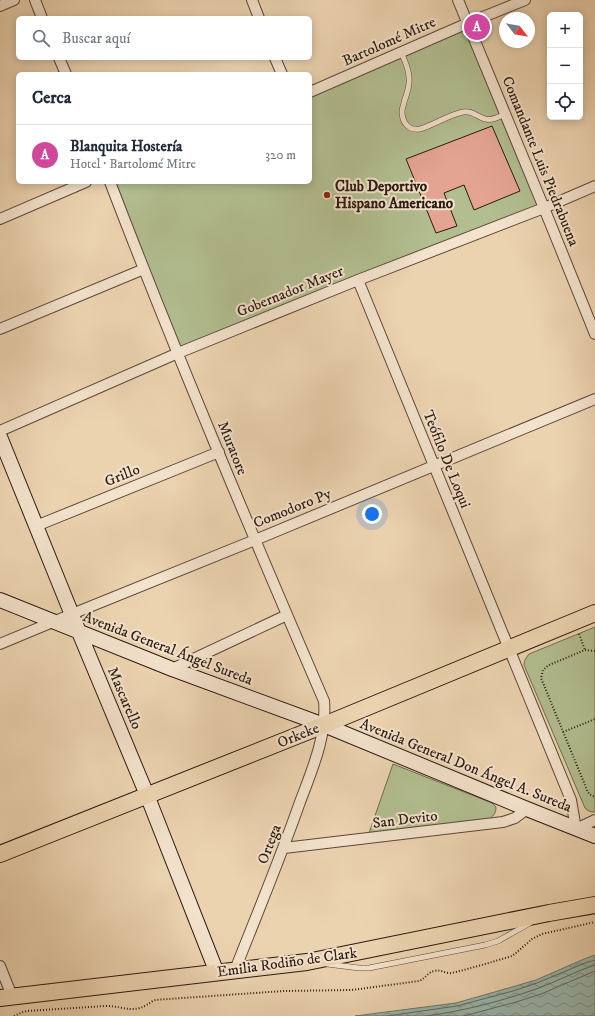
<!DOCTYPE html>
<html lang="es">
<meta charset="utf-8">
<style>
body{margin:0;font-family:"IM FELL DW Pica",serif;background:#f2f2f3;color:#1f2937}
.controls{position:absolute;right:12px;top:12px;display:grid;overflow:hidden;border-radius:6px;box-shadow:0 2px 10px #0003}
.controls button{width:36px;height:36px;display:grid;place-items:center;padding:0;border:0;border-bottom:1px solid #e0e1e3;background:#fff;color:#1f2937;font:20px sans-serif}
.compass{position:absolute;left:499px;top:12px;width:36px;height:36px;border-radius:50%;background:#fff;box-shadow:0 2px 10px #0003;rotate:121deg}
.you{position:absolute;left:372px;top:514px;width:14px;height:14px;margin:-10px;border:3px solid #fff;border-radius:50%;background:#1a73e8;box-shadow:0 0 0 6px #1a73e833}
.badge{display:grid;place-items:center;width:26px;height:26px;border-radius:50%;background:#7c3aed;color:#fff;font-size:13px;font-weight:700}
.pin{position:absolute;translate:-50% -50%;border:2px solid #fff;box-shadow:0 1px 4px #0006}
.list{margin:0;padding:0;list-style:none}
h2{display:flex;justify-content:space-between;align-items:center;height:52px;margin:0;padding:0 16px;font-size:17px}
h2 small{font-size:13px;font-weight:400;color:#747a83}
.list li{display:grid;grid-template-columns:26px 1fr auto;gap:12px;align-items:center;box-sizing:border-box;height:60px;padding:0 16px;border-top:1px solid #e0e1e3}
.list b{display:block;font-size:15px;white-space:nowrap}
.list p{margin:0;font-size:13px;white-space:nowrap;color:#747a83}
.list em{font-size:13px;font-style:normal;color:#747a83}
.icon{flex:none;width:22px;height:22px;fill:none;stroke:currentColor;stroke-width:2;stroke-linecap:round;stroke-linejoin:round}
.map{position:relative;flex:none;width:595px;height:1016px;overflow:hidden}
.search{position:absolute;background:#fff;box-shadow:0 2px 10px #0003;left:16px;top:16px;width:296px;height:44px;display:flex;align-items:center;gap:10px;box-sizing:border-box;padding:0 14px;border-radius:6px;color:#747a83;font-size:15px}
.panel{position:absolute;background:#fff;box-shadow:0 2px 10px #0003;left:16px;top:72px;width:296px;height:112px;border-radius:6px}
.map>svg:first-child{display:block}
.green{fill:#b2be90;stroke:#6e6c50}
.water{fill:url(#water-waves);stroke:#6d786f}
.lines{fill:none;stroke-linecap:round;stroke-linejoin:round}
.shore{stroke:#62685f;stroke-width:1}
.building{fill:#e4a492;stroke:#2b1a11}
.service-casing{stroke:#5b4839;stroke-width:6}
.minor-casing{stroke:#5b4839;stroke-width:12}
.secondary-casing{stroke:#2b1a11;stroke-width:16}
.primary-casing{stroke:#2b1a11;stroke-width:18}
.path{stroke:#2b1a11;stroke-width:2;stroke-dasharray:1 2;stroke-linecap:butt}
.service{stroke:#f3e2cc;stroke-width:5}
.minor{stroke:#f3e2cc;stroke-width:10}
.secondary{stroke:#f3e2cc;stroke-width:14}
.primary{stroke:#ecd3b0;stroke-width:16}
.poi-dot{fill:#8f2418;stroke:#f3e2cc;stroke-width:1.5}
.labels{text-anchor:middle;stroke-width:4;stroke-linejoin:round;paint-order:stroke}
.street-label{font-size:15px;fill:#2b1a11;stroke:#f3e2cc}
.poi-label{font-size:15px;font-weight:bold;fill:#2b1a11;stroke:#f3e2cc;text-anchor:start}
</style>
<div class="map">
<svg width="595" height="1016" viewBox="0 0 595 1016">
<defs>
<pattern id="water-waves" width="16" height="10" patternUnits="userSpaceOnUse"><rect width="16" height="10" fill="#99b7ad"/><path d="M0 5q4-4 8 0t8 0" fill="none" stroke="#7d948b"/></pattern>
</defs>
<rect width="100%" height="100%" fill="#ecd3b0"/>
<filter id="stains"><feTurbulence type="fractalNoise" baseFrequency=".005" numOctaves="4"/><feColorMatrix values="0 0 0 0 .2 0 0 0 0 .09 0 0 0 0 .02 0 0 0 .5 -.17"/></filter>
<radialGradient id="worn" r=".72"><stop offset=".6" stop-color="#630" stop-opacity="0"/><stop offset="1" stop-color="#630" stop-opacity=".3"/></radialGradient>
<path class="green" d="M468 23 544 208 178 353 110 182H310V92Z
M595 627V812C590 812 588 811 585 808L524 665C524 660 526 658 529 654Z
M393 764 492 803 496 807C496 814 493 816 488 820L369 833Z"/>
<path class="water" d="M595 955V1016H355L456 1003 512 987 536 980 584 959Z"/>
<g class="lines">
<path class="shore" d="M387 1016 457 1006 513 991 537 983 585 963 595 960
M426 1016C464 1011 502 1001 539 988 558 981 576 971 595 965
M464 1016 516 1002 541 994 595 971"/>
</g>
<path class="building" d="M492 126 520 191 474 210 464 185 444 193 457 226 436 233 406 159Z"/>
<g class="lines">
<defs>
<path id="service" d="M401 52C405 61 409 69 409 78 410 86 407 94 404 102 404 105 402 108 402 111 402 122 408 131 420 129 434 125 448 115 463 112 472 110 477 117 485 119 491 121 499 117 505 114
M327 964 359 968H369L485 945 498 941 530 923"/>
<path id="minor" d="M35 0 42 18
M252 0 259 18
M458 0 544 208 595 334
M0 6 14 0
M59 58 66 74
M275 58 282 74
M310 92 468 23 525 0
M110 182C177 357 250 529 324 701 327 736 312 770 300 802 280 859 257 914 235 970
M0 219 86 182
M358 280 571 800 576 829 595 820
M0 329 144 269
M0 431 178 353 358 280 544 208 595 186
M36 526 219 452
M0 644 72 614 255 540 595 399
M172 669 287 615
M284 848 503 822 515 818 527 809
M0 966 12 996"/>
<path id="secondary" d="M0 437 79 632 147 795 217 973
M0 600 172 669 324 725 527 809 595 836"/>
<path id="primary" d="M0 854 324 725 595 613
M0 998 307 962 549 913 595 905"/>
</defs>
<use href="#service" class="service-casing"/>
<use href="#minor" class="minor-casing"/>
<use href="#secondary" class="secondary-casing"/>
<use href="#primary" class="primary-casing"/>
<path class="path" d="M579 634 585 650
M595 651 585 650 549 665 543 670 541 678 587 790 589 794 595 797
M563 732 595 719
M14 1016 23 1012 27 1011 105 1006C127 1006 133 1016 154 1000L284 991 352 990 419 981C425 979 427 973 434 971 441 969 446 974 452 973 472 968 492 962 512 956L516 953 532 939 542 934 595 922"/>
<use href="#service" class="service"/>
<use href="#minor" class="minor"/>
<use href="#secondary" class="secondary"/>
<use href="#primary" class="primary"/>
</g>
<circle class="poi-dot" cx="327" cy="195" r="4"/>
<g class="labels">
<g class="street-label">
<text transform="translate(389 41) rotate(-24)" y="5">Bartolomé Mitre</text>
<text transform="translate(541 161) rotate(68)" y="5">Comandante Luis Piedrabuena</text>
<text transform="translate(290 291) rotate(-22)" y="5">Gobernador Mayer</text>
<text transform="translate(233 448) rotate(68)" y="5">Muratore</text>
<text transform="translate(447 459) rotate(68)" y="5">Teófilo De Loqui</text>
<text transform="translate(122 475) rotate(-22)" y="5">Grillo</text>
<text transform="translate(292 508) rotate(-22)" y="5">Comodoro Py</text>
<text transform="translate(168 648) rotate(21)" y="5">Avenida General Ángel Sureda</text>
<text transform="translate(125 698) rotate(67)" y="5">Mascarello</text>
<text transform="translate(298 735) rotate(-22)" y="5">Orkeke</text>
<text transform="translate(466 765) rotate(22)" y="5">Avenida General Don Ángel A. Sureda</text>
<text transform="translate(405 819) rotate(-7)" y="5">San Devito</text>
<text transform="translate(269 844) rotate(-69)" y="5">Ortega</text>
<text transform="translate(287 962) rotate(-8)" y="5">Emilia Rodiño de Clark</text>
</g>
<g class="poi-label">
<text x="335" y="191">Club Deportivo<tspan x="335" dy="17">Hispano Americano</tspan></text>
</g>
</g>
<rect width="100%" height="100%" filter="url(#stains)"/>
<rect width="100%" height="100%" fill="url(#worn)"/>
</svg>
<div class="controls">
<button>+</button>
<button>−</button>
<button><svg class="icon" aria-label="locate" viewBox="0 0 24 24"><circle cx="12" cy="12" r="6"/><path d="M12 2v4M12 18v4M2 12h4M18 12h4"/></svg></button>
</div>
<svg class="compass" viewBox="-18 -18 36 36"><path d="M0-13l5 13h-10z" fill="#e53935"/><path d="M0 13l5-13h-10z" fill="#747a83"/></svg>
<div class="you"></div>
<div class="pin badge" style="left:477px;top:27px;background:#d1479c">A</div>
<div class="search"><svg class="icon" aria-label="search" viewBox="0 0 24 24"><circle cx="10" cy="10" r="6"/><path d="M15 15l6 6"/></svg>Buscar aquí</div>
<section class="panel">
<h2>Cerca<small></small></h2>
<ul class="list">
<li><span class="badge" style="background:#d1479c">A</span><div><b>Blanquita Hostería</b><p>Hotel · Bartolomé Mitre</p></div><em>320 m</em></li>
</ul>
</section>
</div>
